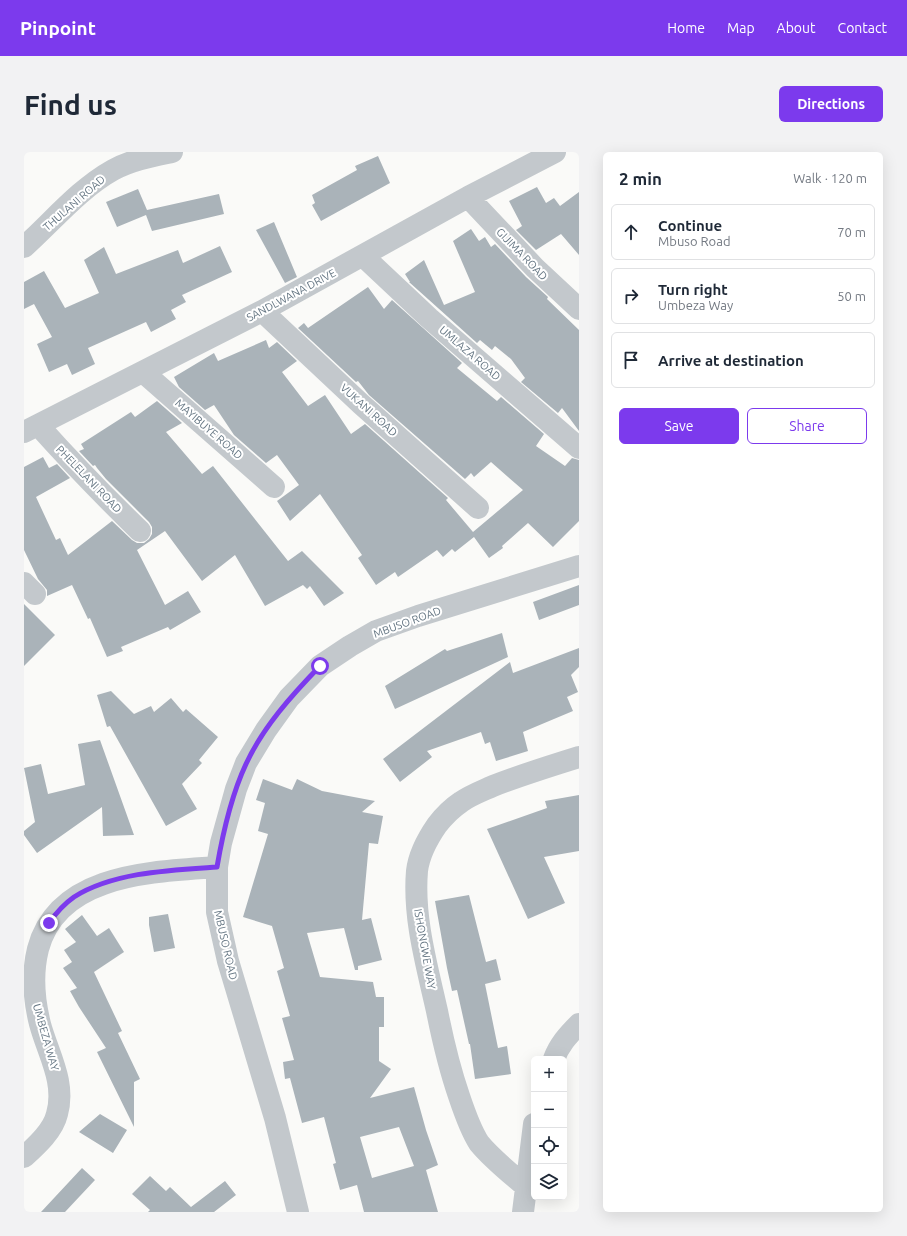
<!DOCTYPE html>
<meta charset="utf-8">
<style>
body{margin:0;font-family:Ubuntu,sans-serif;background:#f2f2f3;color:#1f2937}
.controls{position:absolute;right:12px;bottom:12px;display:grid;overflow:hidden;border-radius:6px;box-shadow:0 4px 16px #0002}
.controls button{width:36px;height:36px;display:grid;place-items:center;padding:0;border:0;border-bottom:1px solid #e0e1e3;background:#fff;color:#1f2937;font:20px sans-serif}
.stop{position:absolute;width:12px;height:12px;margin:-9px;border:3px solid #7c3aed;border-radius:50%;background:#fff}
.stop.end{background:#7c3aed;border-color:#fff;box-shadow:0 1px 4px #0008}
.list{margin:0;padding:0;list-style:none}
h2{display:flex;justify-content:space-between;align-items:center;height:52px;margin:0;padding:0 16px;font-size:17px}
h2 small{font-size:13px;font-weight:400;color:#747a83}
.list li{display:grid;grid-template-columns:26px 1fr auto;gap:12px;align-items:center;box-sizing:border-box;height:56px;margin:0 8px 8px;padding:0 8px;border:1px solid #e0e1e3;border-radius:6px}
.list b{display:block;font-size:15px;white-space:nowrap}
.list p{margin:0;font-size:13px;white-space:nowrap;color:#747a83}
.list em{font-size:13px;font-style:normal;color:#747a83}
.actions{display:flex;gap:8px;padding:12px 16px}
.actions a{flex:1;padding:9px 0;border:1px solid #7c3aed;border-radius:6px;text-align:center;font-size:14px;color:#7c3aed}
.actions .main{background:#7c3aed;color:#fff}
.icon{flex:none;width:22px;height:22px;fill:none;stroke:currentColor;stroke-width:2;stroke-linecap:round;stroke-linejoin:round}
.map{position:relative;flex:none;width:555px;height:1060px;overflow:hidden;border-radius:6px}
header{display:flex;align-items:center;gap:24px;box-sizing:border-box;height:56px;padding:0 20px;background:#7c3aed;color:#fff}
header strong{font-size:19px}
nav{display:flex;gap:22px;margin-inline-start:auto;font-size:14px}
.intro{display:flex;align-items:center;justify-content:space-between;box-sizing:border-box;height:96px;padding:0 24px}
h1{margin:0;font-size:28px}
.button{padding:10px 18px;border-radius:6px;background:#7c3aed;color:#fff;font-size:14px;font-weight:700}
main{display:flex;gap:24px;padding:0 24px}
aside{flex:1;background:#fff;border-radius:6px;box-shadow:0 4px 16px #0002}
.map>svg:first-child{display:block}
.building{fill:#aab3b9;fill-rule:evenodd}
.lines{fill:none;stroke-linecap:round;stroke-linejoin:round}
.minor{stroke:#c3c8cc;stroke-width:22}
.route{stroke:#7c3aed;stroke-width:5}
.labels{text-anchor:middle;stroke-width:4;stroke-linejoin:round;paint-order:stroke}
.street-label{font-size:11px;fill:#657683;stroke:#fff}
</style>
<header>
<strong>Pinpoint</strong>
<nav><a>Home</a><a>Map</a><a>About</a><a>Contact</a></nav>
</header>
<div class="intro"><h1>Find us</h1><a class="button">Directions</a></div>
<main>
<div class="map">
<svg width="555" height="1060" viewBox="0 0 555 1060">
<rect width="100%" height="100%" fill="#fafaf8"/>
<path class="building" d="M354 4 366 31 297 69 288 53 291 51 288 43 333 18 331 14Z
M513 35 522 51 530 46 536 54 555 40V103L537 82 512 98 492 78 498 74 485 49Z
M114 37 123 58 195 42 200 62 128 79 122 63 93 75 82 50Z
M250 70 273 125 261 131 232 78Z
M447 77 455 89 461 85 467 95 471 92 502 125 524 145 523 147 555 178V279L538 256 534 261 497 230 501 226 487 207 471 194 468 198 456 188 453 191 385 130H386L381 122 400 108 420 153 451 140 429 89Z
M196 94 208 120 158 143 162 150 147 158 152 167 127 180 122 170 64 196 71 212 48 223 43 212 25 220 13 192 28 185 10 152 0 157V130L20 119 41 156 75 141 60 108 80 95 92 122 154 98 159 111Z
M344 135 360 157 368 148 438 211 433 216 473 249 477 245 520 282 512 294 541 314 548 306 555 308V369L529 395 504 371 478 394 479 396 465 406 450 385 431 400 428 397 419 405 413 398 374 425 371 420 352 433 334 406 338 403 296 342 266 369 253 349 275 333 253 303 242 311 210 283 190 253 181 258 155 235 150 225 190 201 194 209 242 188 245 196 253 190 273 209 258 220 284 254 301 243 327 282 341 272 424 346 422 348 449 380 499 338 467 310 450 325 447 321 441 327 345 243 334 229 332 230 274 176 280 171 284 176Z
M133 249 158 271 142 280 178 322 189 314 264 409 278 399 320 441 300 454 286 434 283 437 279 433 241 454 211 403 178 429 141 379 113 398 141 453 164 439 177 460 146 478 144 475 97 495 99 499 83 505 66 466 64 467 48 433 23 444V438L14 427 0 398V315L19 305 25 316 33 312 46 326 12 345 32 388 36 386 44 403 88 369 108 388 113 391H120L125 387 128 382V375L125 370 82 327 73 316 71 313 69 314 55 299 60 297 57 292 107 260 111 265Z
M555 433V453L515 468 509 450Z
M0 452 31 483 0 514Z
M478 481 484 505 371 557 361 534 421 497 423 499Z
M555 496V515L547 523 554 540 543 545 549 559 499 580 504 599 472 609 466 590 461 592 457 580 403 599 408 605 376 630 359 607 486 510 489 521Z
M87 539 110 562 127 554 130 560 147 546 159 560 162 557 194 585 175 608 178 611 158 632 173 657 142 674 86 574 83 575 73 543Z
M76 588 110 683 79 684 78 655 13 701 0 683V679L11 670 0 616 17 612 24 642 61 633 54 592Z
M239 627 268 638 273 627 298 639 351 649 338 660 359 664 354 692 345 691 338 768 347 766 358 808 334 814V818H331L320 776 283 781 296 825 349 830 352 845H360V875H355V909L367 917 346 946 390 935 402 978 414 1013 402 1018 414 1060H340L333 1033 316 1038 309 1012 312 1011 300 965 278 971 266 926 261 927 259 910 270 908 258 866 266 864 253 819 260 816 248 774 219 765 244 682 234 679 241 651 232 648ZM375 975 390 1014 348 1026 336 985Z
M555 643V699L520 705 541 751 504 767 463 677 523 656 521 649Z
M445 743 462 810 472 807 477 828 461 832 474 896 483 894 487 922 451 927 446 892H445L433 838 428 839 423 816 411 749Z
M144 762 151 796 130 800 125 773V765Z
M58 763 73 784 85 776 100 800 70 820 98 879 94 881 116 927 110 930V975L73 900 82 896 55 855 46 839 53 836 39 816 48 810 40 798 52 790 41 777Z
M76 962 103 978 89 1001 55 980Z
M58 1016 71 1028 41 1060H17Z
M126 1024 142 1039 146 1035 167 1055 201 1029 212 1043 190 1060H124L126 1058 108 1042Z"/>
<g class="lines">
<path class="minor" d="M444 45 511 116 555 157
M0 95C29 69 55 37 89 18 107 8 129 4 148 0
M339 104 405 166 555 296
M238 159 337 252 454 356
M119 220 250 335
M14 273C47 310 81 345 116 379
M0 280 238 159 444 45 531 0
M0 431 11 442
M530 907C535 893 544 883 555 872
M0 1005C12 994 29 979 33 962 42 930 24 902 16 872 10 848 8 821 14 797 34 721 129 720 193 715
M501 1034C486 1021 468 1007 455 991 446 977 440 959 435 944 425 915 419 889 413 859 403 814 389 766 393 719 395 702 404 686 413 673 420 664 428 656 437 650 447 643 458 639 469 634 497 623 526 614 555 605
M274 1060 251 966 204 809 193 760V715L197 691 212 637 222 611 242 578 265 546 296 514 326 494 352 479 394 464 555 414
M499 1060 510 972"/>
</g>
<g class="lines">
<path class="route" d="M25 771C32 761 40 752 50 745 89 720 148 718 193 715 199 680 207 644 222 612 239 575 268 543 296 514"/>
</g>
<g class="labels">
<g class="street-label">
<text transform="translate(50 51) rotate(-41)" y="4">THULANI ROAD</text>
<text transform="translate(498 102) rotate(46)" y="4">GIJIMA ROAD</text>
<text transform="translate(267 143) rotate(-28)" y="4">SANDLWANA DRIVE</text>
<text transform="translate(446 201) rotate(41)" y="4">UMLAZA ROAD</text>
<text transform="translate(345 258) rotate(42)" y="4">VUKANI ROAD</text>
<text transform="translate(185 277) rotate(41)" y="4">MAYIBUYE ROAD</text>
<text transform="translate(65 327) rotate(46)" y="4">PHELELANI ROAD</text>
<text transform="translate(383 470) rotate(-20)" y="4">MBUSO ROAD</text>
<text transform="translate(202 793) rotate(77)" y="4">MBUSO ROAD</text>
<text transform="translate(401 797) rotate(80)" y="4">ISHONGWE WAY</text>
<text transform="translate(22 885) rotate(74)" y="4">UMBEZA WAY</text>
</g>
</g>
</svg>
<div class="controls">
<button>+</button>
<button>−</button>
<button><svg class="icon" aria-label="locate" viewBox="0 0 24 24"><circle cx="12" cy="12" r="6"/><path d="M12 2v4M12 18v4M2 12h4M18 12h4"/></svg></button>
<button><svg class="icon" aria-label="layers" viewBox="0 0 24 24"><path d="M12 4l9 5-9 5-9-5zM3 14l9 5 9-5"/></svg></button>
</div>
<div class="stop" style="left:296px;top:514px"></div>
<div class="stop end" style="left:25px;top:771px"></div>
</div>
<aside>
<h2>2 min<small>Walk · 120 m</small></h2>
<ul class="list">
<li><svg class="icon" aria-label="ahead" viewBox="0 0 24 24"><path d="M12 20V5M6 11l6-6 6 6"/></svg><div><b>Continue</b><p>Mbuso Road</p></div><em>70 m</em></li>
<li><svg class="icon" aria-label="right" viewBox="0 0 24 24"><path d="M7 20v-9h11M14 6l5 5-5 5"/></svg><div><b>Turn right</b><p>Umbeza Way</p></div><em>50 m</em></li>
<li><svg class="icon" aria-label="arrive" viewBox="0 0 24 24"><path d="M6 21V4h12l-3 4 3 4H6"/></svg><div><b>Arrive at destination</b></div></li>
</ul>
<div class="actions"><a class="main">Save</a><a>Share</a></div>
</aside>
</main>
